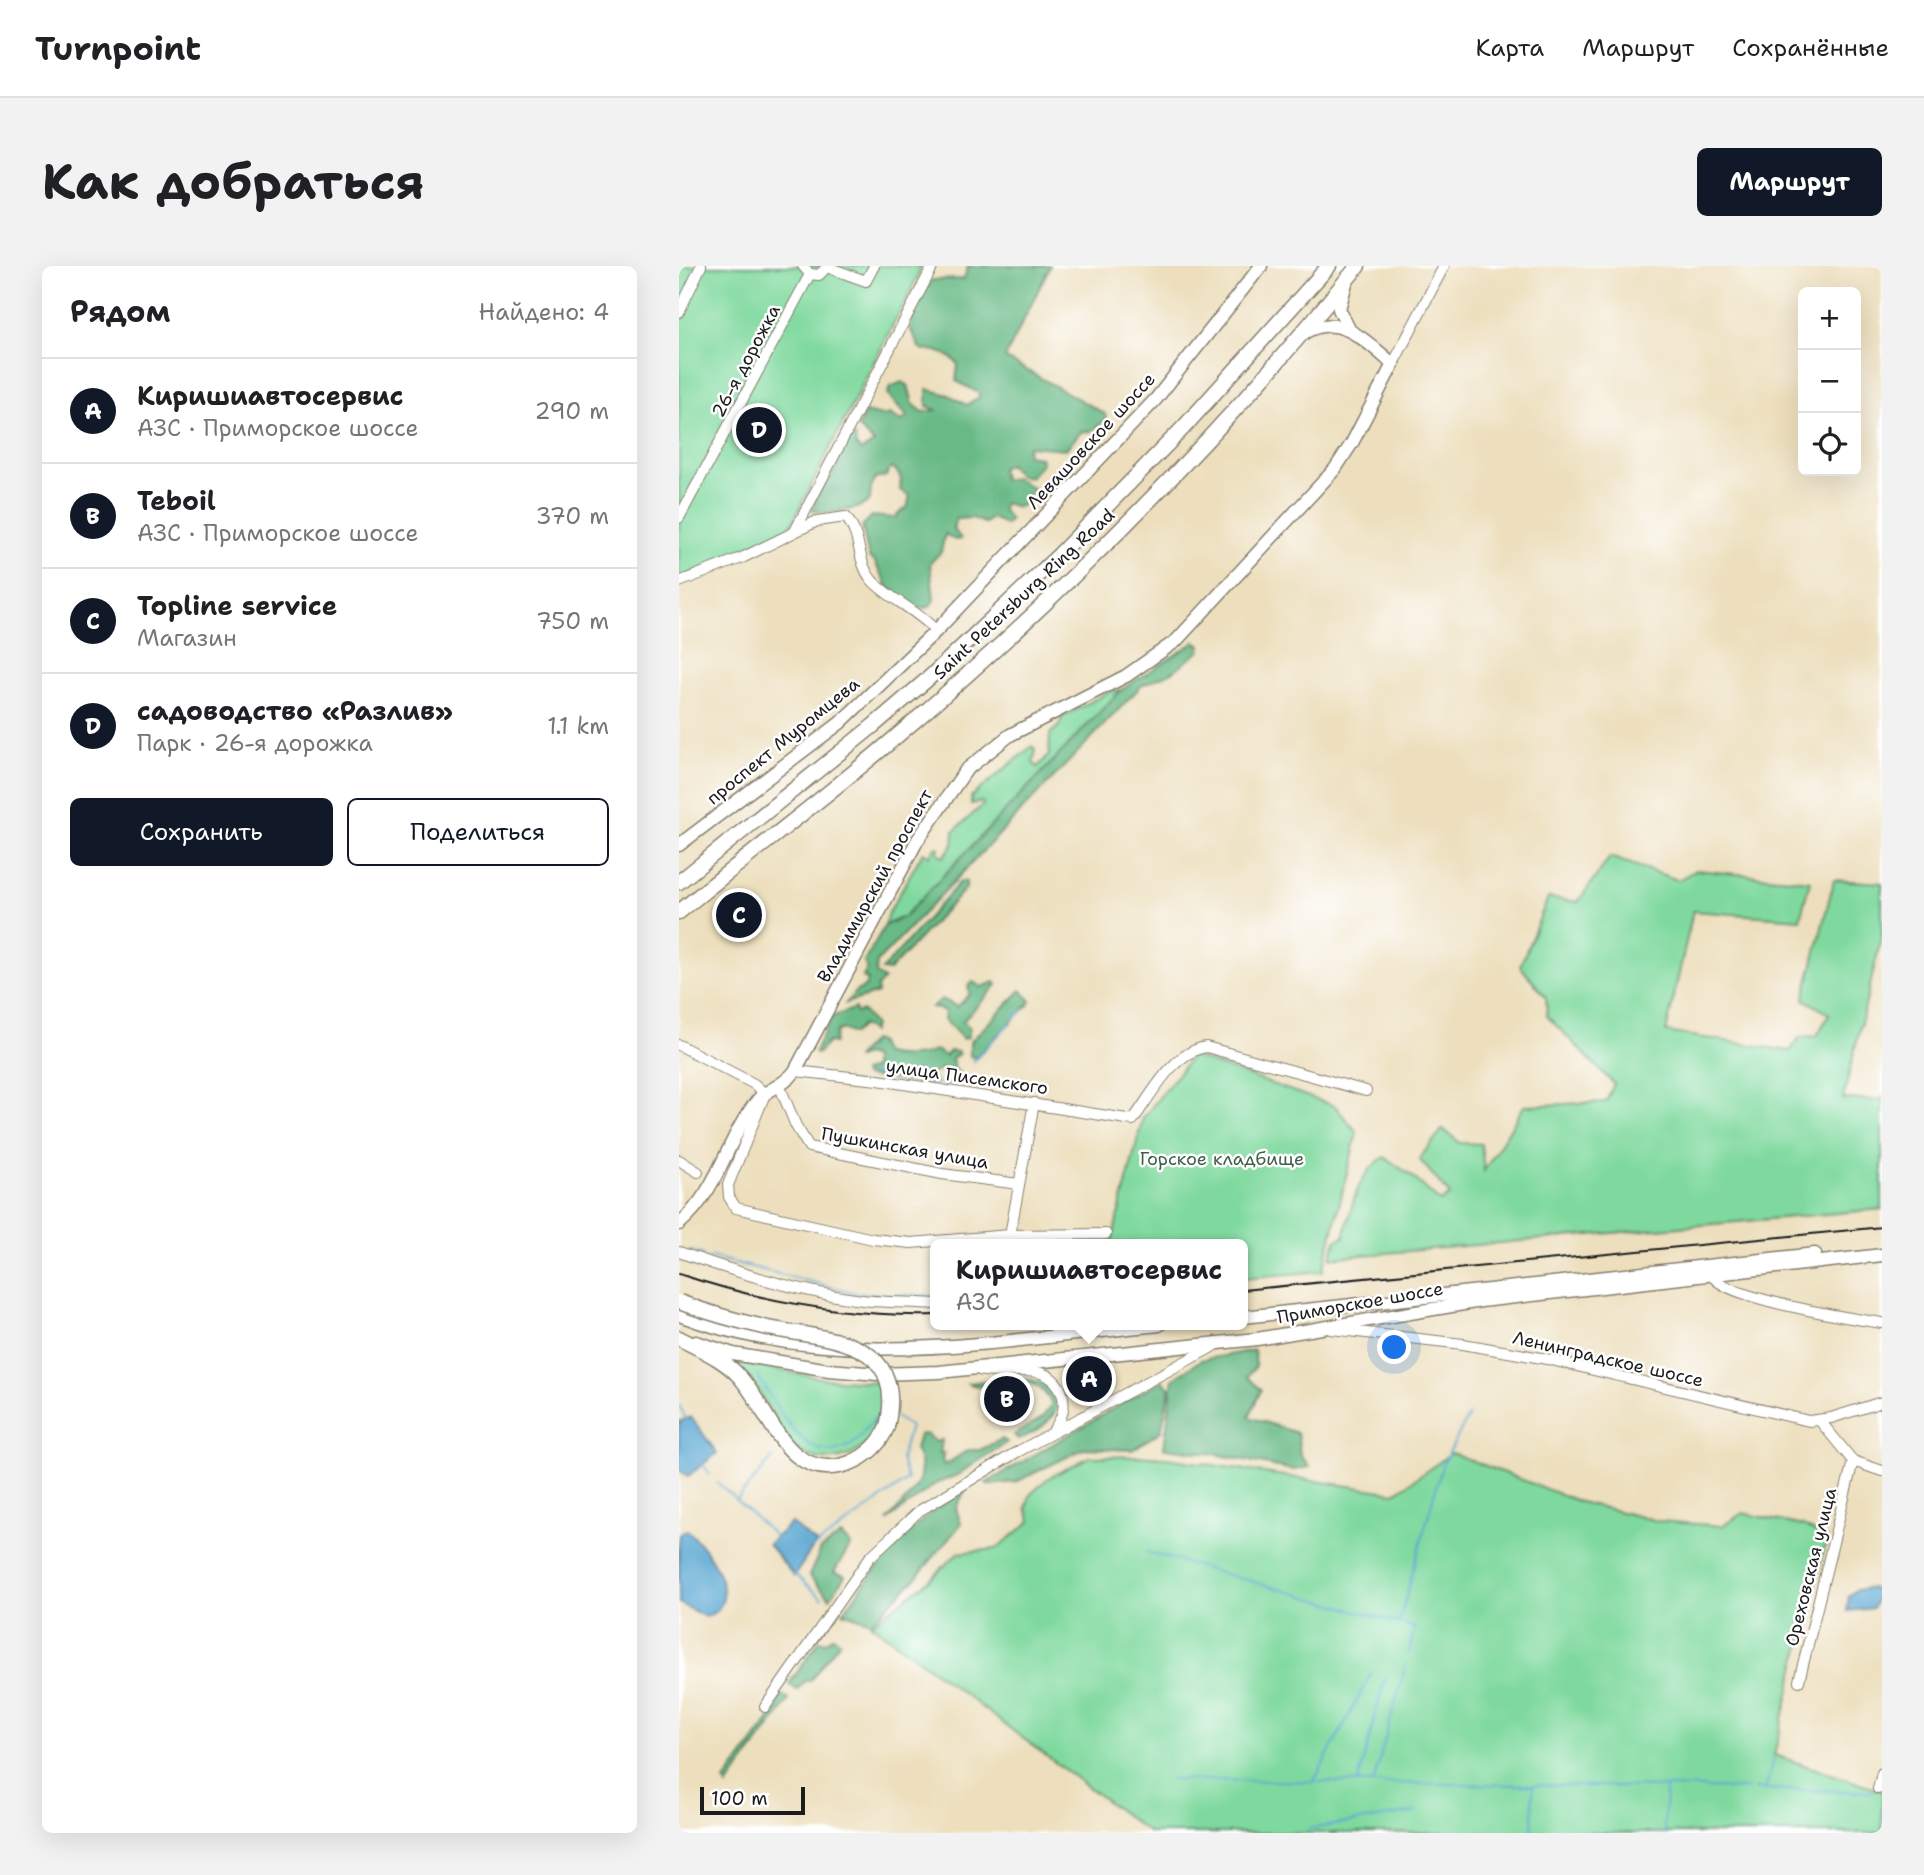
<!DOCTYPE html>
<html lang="ru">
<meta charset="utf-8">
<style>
body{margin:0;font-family:"Shantell Sans",sans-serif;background:#f2f2f2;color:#202124}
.controls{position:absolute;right:21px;top:21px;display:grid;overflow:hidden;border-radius:10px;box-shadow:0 7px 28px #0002}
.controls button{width:63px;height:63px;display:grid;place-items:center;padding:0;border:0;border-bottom:2px solid #e0e0e0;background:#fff;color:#202124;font:35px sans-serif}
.scale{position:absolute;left:21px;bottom:18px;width:105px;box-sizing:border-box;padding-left:7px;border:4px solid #1c1c1c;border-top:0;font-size:19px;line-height:24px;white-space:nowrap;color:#1c1c1c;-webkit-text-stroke:5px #fff;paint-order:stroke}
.you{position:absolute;left:716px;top:1082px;width:24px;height:24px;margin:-18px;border:5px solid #fff;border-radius:50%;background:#1a73e8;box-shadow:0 0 0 10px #1a73e833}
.badge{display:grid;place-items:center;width:46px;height:46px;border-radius:50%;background:#111827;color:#fff;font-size:23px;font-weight:700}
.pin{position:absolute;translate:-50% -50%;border:4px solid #fff;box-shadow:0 2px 7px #0006}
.popup{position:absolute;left:251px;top:973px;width:318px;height:91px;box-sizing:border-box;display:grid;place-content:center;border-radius:10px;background:#fff;filter:drop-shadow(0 2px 5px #0005);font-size:23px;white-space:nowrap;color:#757577}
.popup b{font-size:26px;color:#202124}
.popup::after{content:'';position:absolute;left:50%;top:100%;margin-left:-14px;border:14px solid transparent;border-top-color:#fff}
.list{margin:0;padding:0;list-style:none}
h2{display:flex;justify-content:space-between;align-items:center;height:91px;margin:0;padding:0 28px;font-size:30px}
h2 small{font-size:23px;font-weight:400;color:#757577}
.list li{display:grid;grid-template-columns:46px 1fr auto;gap:21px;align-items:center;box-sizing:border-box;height:105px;padding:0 28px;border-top:2px solid #e0e0e0}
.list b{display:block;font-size:26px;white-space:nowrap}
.list p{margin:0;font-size:23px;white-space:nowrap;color:#757577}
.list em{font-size:23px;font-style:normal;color:#757577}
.actions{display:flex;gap:14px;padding:21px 28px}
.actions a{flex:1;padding:16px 0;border:2px solid #111827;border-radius:10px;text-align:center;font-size:24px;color:#111827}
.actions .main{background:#111827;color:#fff}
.icon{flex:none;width:38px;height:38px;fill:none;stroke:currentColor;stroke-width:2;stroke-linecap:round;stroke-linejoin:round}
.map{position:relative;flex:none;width:1203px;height:1567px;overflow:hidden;border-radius:10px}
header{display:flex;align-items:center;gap:42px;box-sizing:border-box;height:98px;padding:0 35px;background:#fff;border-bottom:2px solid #e0e0e0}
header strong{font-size:33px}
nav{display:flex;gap:38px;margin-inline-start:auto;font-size:24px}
.intro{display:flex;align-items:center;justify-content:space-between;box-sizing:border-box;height:168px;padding:0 42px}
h1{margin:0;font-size:49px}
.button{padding:18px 32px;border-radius:10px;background:#111827;color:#fff;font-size:24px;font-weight:700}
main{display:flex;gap:42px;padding:0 42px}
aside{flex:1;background:#fff;border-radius:10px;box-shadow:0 7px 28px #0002}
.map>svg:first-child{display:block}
.green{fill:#7fd99e;stroke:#4e7a5d;stroke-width:2}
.forest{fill:#67b985;stroke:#426a50;stroke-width:2}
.water{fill:#59a6d2;stroke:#3a6177;stroke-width:2}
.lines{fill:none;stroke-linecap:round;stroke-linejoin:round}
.stream{stroke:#59a6d2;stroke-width:2}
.minor-casing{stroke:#847e6c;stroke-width:12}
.major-casing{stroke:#847e6c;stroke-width:15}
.highway-casing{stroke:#847e6c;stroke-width:17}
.minor{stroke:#fff;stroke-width:10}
.major{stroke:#fff;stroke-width:12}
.highway{stroke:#fff;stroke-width:14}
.rail{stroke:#1c1c1c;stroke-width:2}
.highway-bridge-casing{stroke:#847e6c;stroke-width:17;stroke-linecap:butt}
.highway-bridge{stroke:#fff;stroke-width:14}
.labels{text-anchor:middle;stroke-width:5;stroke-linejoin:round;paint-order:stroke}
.street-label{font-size:18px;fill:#1c1c1c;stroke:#fff}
.park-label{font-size:18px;fill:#3f5e4a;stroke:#fff}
</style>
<header>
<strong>Turnpoint</strong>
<nav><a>Карта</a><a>Маршрут</a><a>Сохранённые</a></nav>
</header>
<div class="intro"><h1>Как добраться</h1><a class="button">Маршрут</a></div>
<main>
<aside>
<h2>Рядом<small>Найдено: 4</small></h2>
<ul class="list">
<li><span class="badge">A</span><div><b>Киришиавтосервис</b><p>АЗС · Приморское шоссе</p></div><em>290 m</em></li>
<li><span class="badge">B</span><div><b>Teboil</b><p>АЗС · Приморское шоссе</p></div><em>370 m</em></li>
<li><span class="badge">C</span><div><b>Topline service</b><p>Магазин</p></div><em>750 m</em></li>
<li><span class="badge">D</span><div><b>садоводство «Разлив»</b><p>Парк · 26-я дорожка</p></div><em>1.1 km</em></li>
</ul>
<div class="actions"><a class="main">Сохранить</a><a>Поделиться</a></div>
</aside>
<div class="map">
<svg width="1203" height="1567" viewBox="0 0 1203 1567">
<rect width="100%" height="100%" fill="#fff"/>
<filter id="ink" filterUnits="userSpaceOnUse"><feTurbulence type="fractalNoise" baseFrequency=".0143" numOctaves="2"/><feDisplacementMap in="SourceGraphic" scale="14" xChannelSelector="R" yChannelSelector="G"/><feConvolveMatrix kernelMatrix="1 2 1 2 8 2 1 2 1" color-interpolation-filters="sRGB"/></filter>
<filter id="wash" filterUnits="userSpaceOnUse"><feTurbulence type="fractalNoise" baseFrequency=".00686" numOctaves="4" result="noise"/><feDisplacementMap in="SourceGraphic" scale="28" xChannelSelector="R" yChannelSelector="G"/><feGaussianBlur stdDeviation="1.57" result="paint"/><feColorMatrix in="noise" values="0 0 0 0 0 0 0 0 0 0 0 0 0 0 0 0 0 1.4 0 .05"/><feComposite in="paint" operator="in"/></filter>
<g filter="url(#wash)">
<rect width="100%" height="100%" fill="#eddfbd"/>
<path class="green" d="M0 0H245L239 4 241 6 111 261 0 313Z
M442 424 225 651 206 659 209 648 244 586 251 590 256 581 260 582 259 588 264 591 274 579 275 565 304 539 303 536 292 538V531L353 480 357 484 354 497 359 501 370 489 371 468 382 458V452L431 425Z
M931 591 999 614 1017 604 1131 615 1121 653 1014 645 987 766 1111 785 1121 771 1138 770 1150 748 1125 733 1155 614 1203 617V669L1164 833 1201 834 1203 829V943L652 992 657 974 665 971C673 940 677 909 705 891L733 910 761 936 771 929 740 893 764 863 781 877 802 878 805 905 845 840 927 836 935 818 868 750 867 731 841 700 869 632 899 636Z
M513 790 656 840 678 866 644 1005 564 1012V978H432L464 852Z
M55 1096 148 1113 203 1117C209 1137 204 1147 193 1162L201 1166C187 1180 176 1190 156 1193 114 1198 100 1160 83 1130 76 1117 65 1107 55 1096Z
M773 1187 901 1236 979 1255 1043 1260 1064 1247 1124 1260 1148 1272 1095 1489 1203 1525V1567H470L192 1358 252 1313 279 1287 317 1283 352 1255 347 1242 351 1229 369 1212 410 1191 475 1190 716 1227Z"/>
<path class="forest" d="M289 0H371L326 92 426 148 427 154 412 165 402 166 387 183 349 180 348 189 361 191 363 197 351 211 341 210 330 198 322 202 324 214 336 212 354 222 347 232 350 237 338 241 325 237 323 243 331 254 327 259 313 252 306 257 293 252 277 253 274 262 282 273 276 274 266 268 262 286 251 297 255 334 250 341 238 343 209 321 195 295 190 292 183 260 193 250 216 252 222 245 228 242 231 230 221 224 222 213 217 204 212 202 207 210 197 212 192 222 191 234C180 245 148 249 133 244L137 231 156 204 169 172 176 170 177 180 182 185 195 177 179 161 186 146 203 150 211 148 222 155 228 152C224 141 213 138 209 127L211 121 223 116 229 119 234 138 244 146 257 144 248 140V123L270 129 288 139 300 131V127L277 115 279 98C271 89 257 82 245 85L240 81 231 62C234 47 243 25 253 14L285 13Z
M516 376 522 379 521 385 492 407 463 419 198 696 197 708 205 713 198 721 199 727 167 737 177 725 186 721 189 714 184 711 188 703 185 696 206 659 225 651 442 424Z
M282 615H287V622L210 705 203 704Z
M294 716 303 721 316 716 318 719 284 755 291 762 289 771 284 773 265 753 266 745 253 741 263 733 278 741 291 728 289 721Z
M342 724 352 735 349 739 296 792 291 790V776Z
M176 742 177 747 184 745 195 759 193 766 183 759 174 768 163 763 157 766 155 777 149 776 138 788 135 787 153 751Z
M194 774 199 776 205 788C220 791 243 792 256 784L266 790 271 785 279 786 280 788 273 792 275 802 281 808 279 812 262 802 250 811 256 814V818L252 819 185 810 184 806 194 802V792L186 789 176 793Z
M575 1084 577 1100 568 1111 582 1124 570 1151 618 1167 621 1188 631 1201 614 1204 536 1188 485 1182 494 1113 522 1094Z
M333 1111C354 1113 371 1115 379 1136 376 1155 356 1167 339 1173L335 1169 363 1152 373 1138C351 1095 317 1131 289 1117Z
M483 1114 491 1123 482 1165 453 1184 406 1182 337 1216 311 1219 307 1217Z
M247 1168 257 1176 263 1174 261 1188 265 1187 263 1195 266 1199 289 1184H301L323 1173 328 1176 278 1209 256 1218 208 1255C227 1232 254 1215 236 1183L240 1169Z
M287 1223 277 1242 282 1258 237 1312 192 1356 164 1346C203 1295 230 1257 287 1223Z
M162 1269 172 1279 155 1306 166 1310 151 1332 130 1310 142 1283Z
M154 1371 161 1375 131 1415H126L118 1424 110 1418 141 1374 146 1376Z
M103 1429 110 1434 48 1520 46 1515 91 1453Z"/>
<path class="water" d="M12 1151 38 1187 9 1210 0 1204V1156Z
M112 1257 137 1277 115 1310 89 1278Z
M8 1264C27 1281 68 1336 26 1351L0 1337V1269Z
M1194 1322 1199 1330 1194 1342 1168 1345 1170 1330 1177 1324Z"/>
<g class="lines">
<path class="stream" d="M334 753 343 744
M319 770 331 756
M294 796 315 773
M192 808 273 819
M165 816 184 818
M12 985 24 989
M32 991 177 1027 256 1030
M78 1109C98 1138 127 1207 173 1178 185 1170 189 1153 204 1148
M0 1139 7 1153
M23 1198 31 1208
M38 1216 98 1272
M59 1233 94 1191
M134 1282 228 1214 222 1192 231 1160 216 1151
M468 1286 735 1361 730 1387
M115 1308 143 1332
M720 1356 763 1200 790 1149
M727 1398 694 1517 987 1521
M492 1513 693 1517
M635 1515 692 1408
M679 1516 707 1408
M1087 1522 1094 1493
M1075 1523 1195 1526
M630 1563 737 1546
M853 1567 854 1519
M985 1567 987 1521 1068 1523"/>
</g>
</g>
<g filter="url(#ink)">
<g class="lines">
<defs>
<path id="minor" d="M124 0 131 8
M148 1 187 15 195 0
M0 46 22 0
M714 98 765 0
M0 252 131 8 140 9 149 0
M117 263 254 0
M0 316 65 291 138 255 167 251C183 271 178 296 192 313 204 329 239 344 257 365
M0 779 75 818 86 828 49 919 50 931 57 942 194 973 232 977 331 969 427 968
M116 805 199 814 454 854C473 828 494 786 527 781L687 825
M101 821 117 860 130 881 263 908 340 918
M0 894 19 906
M331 969 355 837
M0 986C56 1006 117 1025 176 1033 202 1037 229 1036 256 1038
M1032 1007C1038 1032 1176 1053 1203 1057
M652 1063 784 1078 868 1093 1130 1155 1152 1152 1203 1136
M300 1104C327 1112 369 1091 383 1127 387 1140 383 1153 375 1163
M1141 1155 1174 1195 1203 1205
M1120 1415 1174 1195
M86 1441 191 1291 240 1245 338 1186 537 1079
M1199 1523 1203 1507"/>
<path id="major" d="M667 17 660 43 670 63
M0 579 161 457 257 365 477 133 582 0
M0 958C40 925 47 873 78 835 88 822 105 821 116 805L238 575 287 504 331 469 447 410 497 375 656 203 673 177 714 98C687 76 661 45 625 67
M0 1049C155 1108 321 1074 480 1059
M564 1051 1136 988
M17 1076 54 1088 150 1104 199 1108 260 1106 578 1073 802 1035 1203 989"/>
<path id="highway" d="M0 616 194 460 250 412 381 288 505 161 650 0
M0 646C70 588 142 535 211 476 381 332 539 173 679 0
M0 1072C20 1083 43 1092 59 1109 91 1142 107 1220 171 1197 188 1190 201 1178 208 1161"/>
</defs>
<use href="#minor" class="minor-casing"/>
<use href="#major" class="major-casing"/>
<use href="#highway" class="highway-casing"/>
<use href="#minor" class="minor"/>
<use href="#major" class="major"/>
<use href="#highway" class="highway"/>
<path class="rail" d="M0 1008C81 1035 170 1051 256 1049
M564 1024 1203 961"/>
<defs>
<path id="highway-bridge" d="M0 1036C29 1047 58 1055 89 1062 151 1074 228 1072 208 1161"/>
</defs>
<use href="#highway-bridge" class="highway-bridge-casing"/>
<use href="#highway-bridge" class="highway-bridge"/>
</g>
</g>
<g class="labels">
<g class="street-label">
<text transform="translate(67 95) rotate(-62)" y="6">26-я дорожка</text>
<text transform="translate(412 175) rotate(-47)" y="6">Левашовское шоссе</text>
<text transform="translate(345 328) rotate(-43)" y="6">Saint Petersburg Ring Road</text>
<text transform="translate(104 475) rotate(-39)" y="6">проспект Муромцева</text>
<text transform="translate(196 620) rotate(-61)" y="6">Владимирский проспект</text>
<text transform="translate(288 811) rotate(8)" y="6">улица Писемского</text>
<text transform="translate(226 882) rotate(10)" y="6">Пушкинская улица</text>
<text transform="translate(681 1037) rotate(-10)" y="6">Приморское шоссе</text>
<text transform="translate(929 1093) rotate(13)" y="6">Ленинградское шоссе</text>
<text transform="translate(1132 1301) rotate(-76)" y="6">Ореховская улица</text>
</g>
<g class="park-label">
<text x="543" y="899">Горское кладбище</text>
</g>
</g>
</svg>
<div class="controls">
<button>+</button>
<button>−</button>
<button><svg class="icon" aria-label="locate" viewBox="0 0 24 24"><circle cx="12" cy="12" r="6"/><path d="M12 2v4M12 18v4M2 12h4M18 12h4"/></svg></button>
</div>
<div class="scale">100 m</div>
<div class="you"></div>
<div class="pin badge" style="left:410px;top:1113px">A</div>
<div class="popup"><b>Киришиавтосервис</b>АЗС</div>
<div class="pin badge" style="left:328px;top:1133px">B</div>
<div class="pin badge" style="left:60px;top:649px">C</div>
<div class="pin badge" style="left:80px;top:164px">D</div>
</div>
</main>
